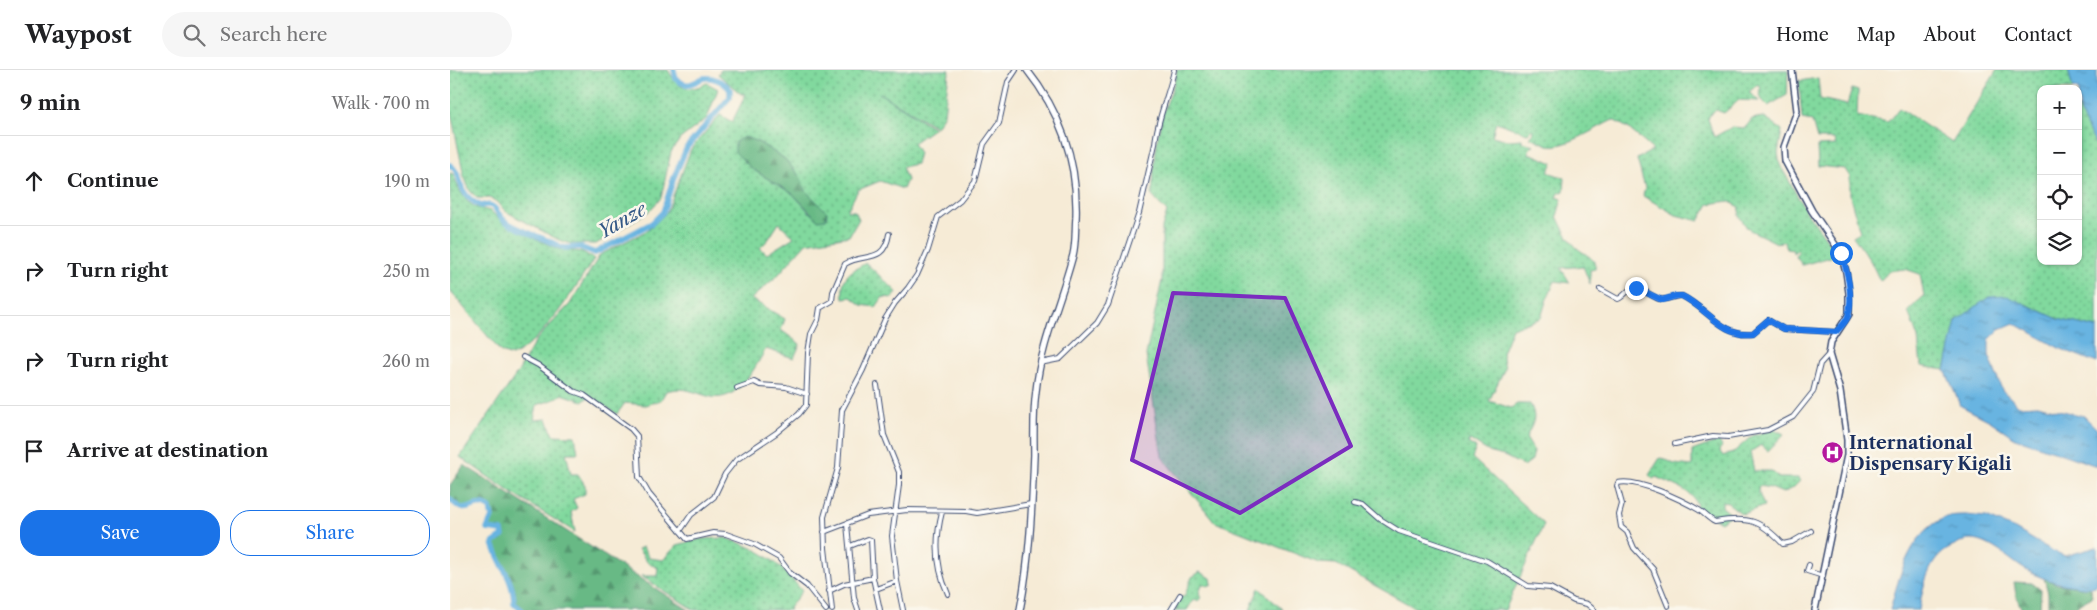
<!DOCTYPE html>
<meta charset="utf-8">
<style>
body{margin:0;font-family:"Libre Caslon Text",serif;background:#f6f6f6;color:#202124}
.controls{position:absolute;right:15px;top:15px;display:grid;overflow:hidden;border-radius:10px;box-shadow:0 1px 4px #0004}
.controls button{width:45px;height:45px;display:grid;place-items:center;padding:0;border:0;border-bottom:1px solid #e0e0e0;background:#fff;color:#202124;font:25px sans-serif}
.stop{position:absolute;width:15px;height:15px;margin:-11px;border:4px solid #1a73e8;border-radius:50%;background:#fff}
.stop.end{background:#1a73e8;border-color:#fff;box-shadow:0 1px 5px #0008}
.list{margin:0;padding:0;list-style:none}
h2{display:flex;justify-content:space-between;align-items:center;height:65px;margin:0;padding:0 20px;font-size:21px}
h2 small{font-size:16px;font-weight:400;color:#757577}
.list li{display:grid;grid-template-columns:32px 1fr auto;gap:15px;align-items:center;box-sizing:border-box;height:90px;padding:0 20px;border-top:1px solid #e0e0e0}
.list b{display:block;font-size:19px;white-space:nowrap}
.list em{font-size:16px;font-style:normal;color:#757577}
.actions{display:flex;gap:10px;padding:15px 20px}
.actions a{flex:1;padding:11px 0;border:1px solid #1a73e8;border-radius:20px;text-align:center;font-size:18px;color:#1a73e8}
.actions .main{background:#1a73e8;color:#fff}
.icon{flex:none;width:28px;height:28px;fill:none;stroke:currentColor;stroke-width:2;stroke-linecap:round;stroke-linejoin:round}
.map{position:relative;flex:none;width:1647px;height:540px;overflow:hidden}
header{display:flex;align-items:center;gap:30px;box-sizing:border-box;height:70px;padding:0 25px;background:#fff;border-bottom:1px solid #e0e0e0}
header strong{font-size:24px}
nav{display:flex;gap:28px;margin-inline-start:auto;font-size:18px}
.search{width:350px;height:45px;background:#f6f6f6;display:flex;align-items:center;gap:12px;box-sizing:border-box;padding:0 18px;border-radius:28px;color:#757577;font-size:19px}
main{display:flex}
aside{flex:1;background:#fff}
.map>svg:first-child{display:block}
.grass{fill:url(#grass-dots);stroke:#4e847e;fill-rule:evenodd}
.forest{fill:url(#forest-firs);stroke:#427472}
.water{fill:url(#water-ripples);stroke:#4272a0}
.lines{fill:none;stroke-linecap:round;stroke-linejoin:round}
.river{stroke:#68b4e1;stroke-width:5.5}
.minor-casing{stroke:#3c4b70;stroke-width:6}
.major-casing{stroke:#3c4b70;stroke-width:8}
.highway-casing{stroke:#3c4b70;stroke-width:8}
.minor{stroke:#fff;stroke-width:4}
.major{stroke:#fff;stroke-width:5}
.highway{stroke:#fff;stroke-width:5.5}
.route{stroke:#1a73e8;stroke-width:6}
.marked{fill:#7b2cbf;fill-opacity:0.2;stroke:#7b2cbf;stroke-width:4;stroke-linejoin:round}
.labels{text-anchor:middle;stroke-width:5;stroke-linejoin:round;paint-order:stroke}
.poi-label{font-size:18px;font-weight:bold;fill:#1b2f5e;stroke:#fbf7ec;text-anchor:start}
.water-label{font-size:19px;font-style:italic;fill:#325785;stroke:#fbf7ec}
</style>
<header>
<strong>Waypost</strong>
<div class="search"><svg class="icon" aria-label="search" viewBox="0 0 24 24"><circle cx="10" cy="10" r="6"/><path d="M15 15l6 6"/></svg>Search here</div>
<nav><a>Home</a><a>Map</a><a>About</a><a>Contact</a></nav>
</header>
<main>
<aside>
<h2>9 min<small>Walk · 700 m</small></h2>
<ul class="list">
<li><svg class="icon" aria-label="ahead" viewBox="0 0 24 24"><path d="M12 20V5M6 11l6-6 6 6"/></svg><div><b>Continue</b></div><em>190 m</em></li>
<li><svg class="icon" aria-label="right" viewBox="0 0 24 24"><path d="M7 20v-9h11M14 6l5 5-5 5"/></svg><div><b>Turn right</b></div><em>250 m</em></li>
<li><svg class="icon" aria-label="right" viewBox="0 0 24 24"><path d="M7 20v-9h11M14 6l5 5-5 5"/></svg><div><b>Turn right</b></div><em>260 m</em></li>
<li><svg class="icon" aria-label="arrive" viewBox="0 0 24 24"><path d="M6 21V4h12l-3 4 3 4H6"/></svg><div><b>Arrive at destination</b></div></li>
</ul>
<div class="actions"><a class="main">Save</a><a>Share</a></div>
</aside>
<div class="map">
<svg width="1647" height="540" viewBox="0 0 1647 540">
<defs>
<pattern id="grass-dots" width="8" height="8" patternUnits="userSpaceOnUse" patternTransform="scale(1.25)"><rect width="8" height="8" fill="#81d99e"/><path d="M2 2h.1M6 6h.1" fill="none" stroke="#69b084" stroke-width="1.8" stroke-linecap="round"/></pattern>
<pattern id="forest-firs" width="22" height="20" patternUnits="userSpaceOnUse" patternTransform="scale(1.25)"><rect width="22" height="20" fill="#68b985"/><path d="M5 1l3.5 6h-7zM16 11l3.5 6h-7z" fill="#559770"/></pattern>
<pattern id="water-ripples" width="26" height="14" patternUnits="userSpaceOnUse" patternTransform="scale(1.25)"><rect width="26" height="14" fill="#68b4e1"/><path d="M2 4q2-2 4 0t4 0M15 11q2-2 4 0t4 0" fill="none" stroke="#5593ba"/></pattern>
</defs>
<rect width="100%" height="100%" fill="#fbf7ec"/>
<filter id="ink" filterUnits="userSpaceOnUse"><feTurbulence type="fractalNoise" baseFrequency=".02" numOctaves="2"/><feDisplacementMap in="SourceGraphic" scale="10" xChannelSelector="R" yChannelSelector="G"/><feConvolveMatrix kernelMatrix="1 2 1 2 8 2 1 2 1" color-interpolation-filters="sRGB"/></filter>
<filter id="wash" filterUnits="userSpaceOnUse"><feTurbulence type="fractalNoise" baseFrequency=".0096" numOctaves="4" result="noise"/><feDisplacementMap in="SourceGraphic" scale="20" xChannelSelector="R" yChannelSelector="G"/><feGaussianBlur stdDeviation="1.12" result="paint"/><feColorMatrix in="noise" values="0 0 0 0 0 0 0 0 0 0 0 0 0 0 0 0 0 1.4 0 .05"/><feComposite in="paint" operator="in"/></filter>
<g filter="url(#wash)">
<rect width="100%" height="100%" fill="#f6ebd6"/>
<path class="grass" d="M0 0H218C229 19 237 23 257 13L268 19 257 48 230 69 221 82 211 128 199 141 146 174H121L109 170 55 141 48 132 39 128H27L20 121 14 106 0 38Z
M271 0H499V2L494 44 486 57 429 23 484 58 463 73 469 83 466 94 452 97 457 110 453 119 430 111 408 120 397 141H405L409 149 399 166 356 173 328 205 301 229 335 249 331 260 350 274 344 288 316 279C302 302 286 337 254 325 238 320 232 317 216 321L211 330 196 335 175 333 167 344 140 326 133 331 112 324 105 329 87 335 84 350 97 349 103 365 125 366 128 383H116L121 404H128L135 415V424L123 429 127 438 121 442 125 462 60 422 10 387 68 302 86 270 120 234 150 185 198 160 217 142 241 79 270 45 282 52 296 24H291L268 4ZM294 67 308 72 335 89 350 107 356 121 370 136 360 143 343 124 302 99ZM329 153 344 167 317 184 310 178 318 170Z
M727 0H1338L1337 25 1318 36 1312 30 1309 21 1311 18 1308 14 1299 22 1309 31 1289 30 1274 43 1266 40 1261 43 1258 49 1264 67 1282 57 1295 58 1302 49 1313 47 1332 60 1328 83 1330 95 1356 141 1388 185 1352 195 1345 185 1349 181 1347 180 1343 183V180L1337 179 1334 171 1327 173 1298 159 1289 146 1290 137 1278 131 1259 134 1249 151 1226 145 1193 126 1195 118 1187 89 1203 80 1178 58 1163 50C1147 57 1115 79 1098 75 1092 73 1086 69 1080 67L1084 62 1082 59 1078 63 1074 62 1046 52 1042 66 1058 70 1072 69V72L1084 75 1079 80V84H1082L1103 93 1098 102 1115 108 1114 121 1109 123 1107 127 1112 129 1107 146C1112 157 1117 167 1125 176 1132 184 1147 187 1145 199L1140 200V214L1133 196 1111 198 1120 213 1105 211 1096 231 1091 248 1062 258 1052 283 1055 298 1039 331 1061 338 1067 334H1080C1088 349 1082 354 1076 368L1084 381 1082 390 1074 396 1054 386 1041 383 1020 370 1018 373 1026 378 1022 388 1094 454 1055 540H969L886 494 869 493 765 452 712 387 696 285 712 210V158L717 142 702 126C704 103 705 79 710 56 713 37 724 20 727 0Z
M1547 0H1618L1623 19H1591V191H1628V37L1647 77V258L1608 249 1576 234 1501 278 1495 300 1471 296 1468 268 1458 241 1474 226 1470 204 1455 199 1439 201 1430 211 1421 192 1403 166 1410 162 1400 126V107L1395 99 1368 96 1367 76 1386 75 1384 69H1367L1362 51 1352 49 1349 11 1368 8 1370 29 1397 35 1402 19 1408 21 1407 46 1438 52 1449 38 1502 73Z
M0 103 3 104 10 121 17 131 25 137 40 141 61 157 108 179 133 182 144 189C125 218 93 271 62 286L51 282 0 221Z
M416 193 447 222 443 228 433 227 426 237 411 235 401 227 393 228C391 206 398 203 416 193Z
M1324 359 1334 364 1318 381 1311 375 1300 382 1304 401H1322L1329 408H1348L1350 411 1344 417 1333 423 1321 418 1309 416 1308 421 1314 436 1292 444 1278 433 1272 432V437L1281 444 1271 452 1247 438C1247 421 1220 414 1206 407L1203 409 1199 405 1210 388 1215 389 1224 394 1242 396V381L1269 371 1272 377 1269 380 1273 386 1285 381 1302 366Z
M275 468C312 479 328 491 352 521L339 538 340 540H244L191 506H207L208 498 198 493 188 479 193 477 199 488 213 490 227 475 251 469Z
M750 502 761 508 762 514 758 516 752 514 749 523 751 528 748 531 744 529 737 540H725L731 527H734L742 507Z
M809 518 833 540H800Z"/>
<path class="forest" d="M294 67 308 72 335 89 350 107 356 121 377 142 376 149 368 150 343 124 302 99 285 82V72Z
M14 395 239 540H75L66 531C66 509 50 494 45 473L54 466V460L49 458 40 459 39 457 43 448 42 437C33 431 26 433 16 438L8 435 0 426V415Z
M1594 508 1607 514 1641 518 1642 527 1626 536 1624 540H1598V523Z
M1564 512 1582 513 1591 520 1590 540H1572L1566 526Z"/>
<path class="water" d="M1618 0H1647V77C1636 55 1628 45 1628 19H1623Z
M1557 226 1608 249 1647 258V293L1609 278 1564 253 1550 259 1539 270V285L1552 320 1569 336 1587 335 1634 346 1647 359V396L1565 368 1540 351 1511 336 1495 300 1506 251 1539 227Z
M1516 445 1536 447 1565 459 1601 480 1615 486 1647 477V515C1639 519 1633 517 1625 516 1606 514 1587 507 1571 497 1556 487 1534 465 1514 471 1510 473 1505 476 1500 478 1478 489 1473 517 1469 540H1440C1450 504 1459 464 1496 447 1502 445 1510 445 1516 445Z"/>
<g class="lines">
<path class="river" d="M0 95C15 105 4 123 31 136 46 131 46 144 55 151 69 161 93 167 109 176L115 178 130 177 145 183 202 153 213 142 224 107 237 77 280 27V20C275 12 261 5 251 9 241 14 237 18 226 9L224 0
M0 429C20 451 22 426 40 438L42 447 37 459 52 461 53 466 43 473C49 494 64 510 64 533L72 540"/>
</g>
</g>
<g filter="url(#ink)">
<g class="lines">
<defs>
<path id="minor" d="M1150 219 1168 229C1174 227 1177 219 1184 218 1193 218 1201 226 1209 229 1218 231 1224 225 1232 226 1257 238 1272 267 1303 263L1318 250 1334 259 1386 262
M73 287 88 295 123 321 134 325 181 359 187 366 189 407 199 424 237 469 263 463 276 464 304 474 329 488 340 503 357 516 376 540
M590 293 610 289 647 253 658 235 689 143 705 74C707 49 719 25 724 0
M427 315 434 365 449 402V415L442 466 447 511 453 540
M287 318 304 312 310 315 336 317 357 324
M1225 374 1263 366 1278 367 1318 360 1343 347 1363 322 1370 294 1379 284
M905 432 913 434 930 449 949 461 1037 491 1078 516 1100 518 1124 531 1137 534 1144 540
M492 442C485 469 486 498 498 524
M397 454 404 528 408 540
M230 461 241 445 264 427 275 404 286 390 326 363 349 344 356 335 358 283 361 264 368 250 370 238 382 231 383 222 395 194C414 182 434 195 439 164
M374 462 418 445 457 440 516 441 527 443 581 434
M400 476 418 469 421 470 423 508 430 540
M1359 495 1357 501 1373 506
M426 519 447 511
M379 521 394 514 423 508
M1218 536 1203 499 1184 478 1177 462 1171 457 1169 445 1172 434 1167 416 1168 413C1187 408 1232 430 1249 440 1255 444 1259 449 1265 452 1299 446 1310 450 1333 474L1342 472 1361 461
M382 540 375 478 374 447 388 398 392 340 413 300 435 249 445 233 458 218 467 205 478 180 488 147 510 130 525 111 534 74 549 53 558 12 566 0
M721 540 730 525"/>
<path id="major" d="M1342 0 1347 41 1334 77 1335 91 1362 141 1391 183 1396 202 1399 223V244L1381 272 1379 284 1390 321 1397 370V385L1365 540"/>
<path id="highway" d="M570 540C580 489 582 437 584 385 584 364 583 342 586 321 591 273 611 231 623 185 626 173 625 160 626 148 628 92 612 44 577 0"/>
</defs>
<use href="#minor" class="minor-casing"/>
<use href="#major" class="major-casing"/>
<use href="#highway" class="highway-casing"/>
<use href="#minor" class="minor"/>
<use href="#major" class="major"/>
<use href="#highway" class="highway"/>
</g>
</g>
<g class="lines" filter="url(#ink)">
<path class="route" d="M1186 218 1212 230 1226 226H1232C1257 238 1272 267 1303 263L1318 250 1334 259 1386 262C1390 257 1396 253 1398 246 1404 228 1397 200 1391 183"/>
</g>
<path class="marked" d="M723 223 835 228 901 376 790 443 682 390Z"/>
<defs>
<symbol id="hospital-disc" viewBox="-11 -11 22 22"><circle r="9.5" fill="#b5179e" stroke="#fbf7ec"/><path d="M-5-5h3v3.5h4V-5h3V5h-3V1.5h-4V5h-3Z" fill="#fff"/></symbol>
</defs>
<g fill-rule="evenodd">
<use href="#hospital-disc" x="1370" y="370" width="25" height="25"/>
</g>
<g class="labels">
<g class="poi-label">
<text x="1399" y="379">International<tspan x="1399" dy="21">Dispensary Kigali</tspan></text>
</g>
<g class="water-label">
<text transform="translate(172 150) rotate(-30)" y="7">Yanze</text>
</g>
</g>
</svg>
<div class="controls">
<button>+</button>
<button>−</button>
<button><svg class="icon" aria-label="locate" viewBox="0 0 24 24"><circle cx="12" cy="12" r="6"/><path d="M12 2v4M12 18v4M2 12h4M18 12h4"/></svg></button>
<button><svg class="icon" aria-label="layers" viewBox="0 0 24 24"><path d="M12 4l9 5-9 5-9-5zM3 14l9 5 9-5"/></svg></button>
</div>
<div class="stop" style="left:1391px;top:183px"></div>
<div class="stop end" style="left:1186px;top:218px"></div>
</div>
</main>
